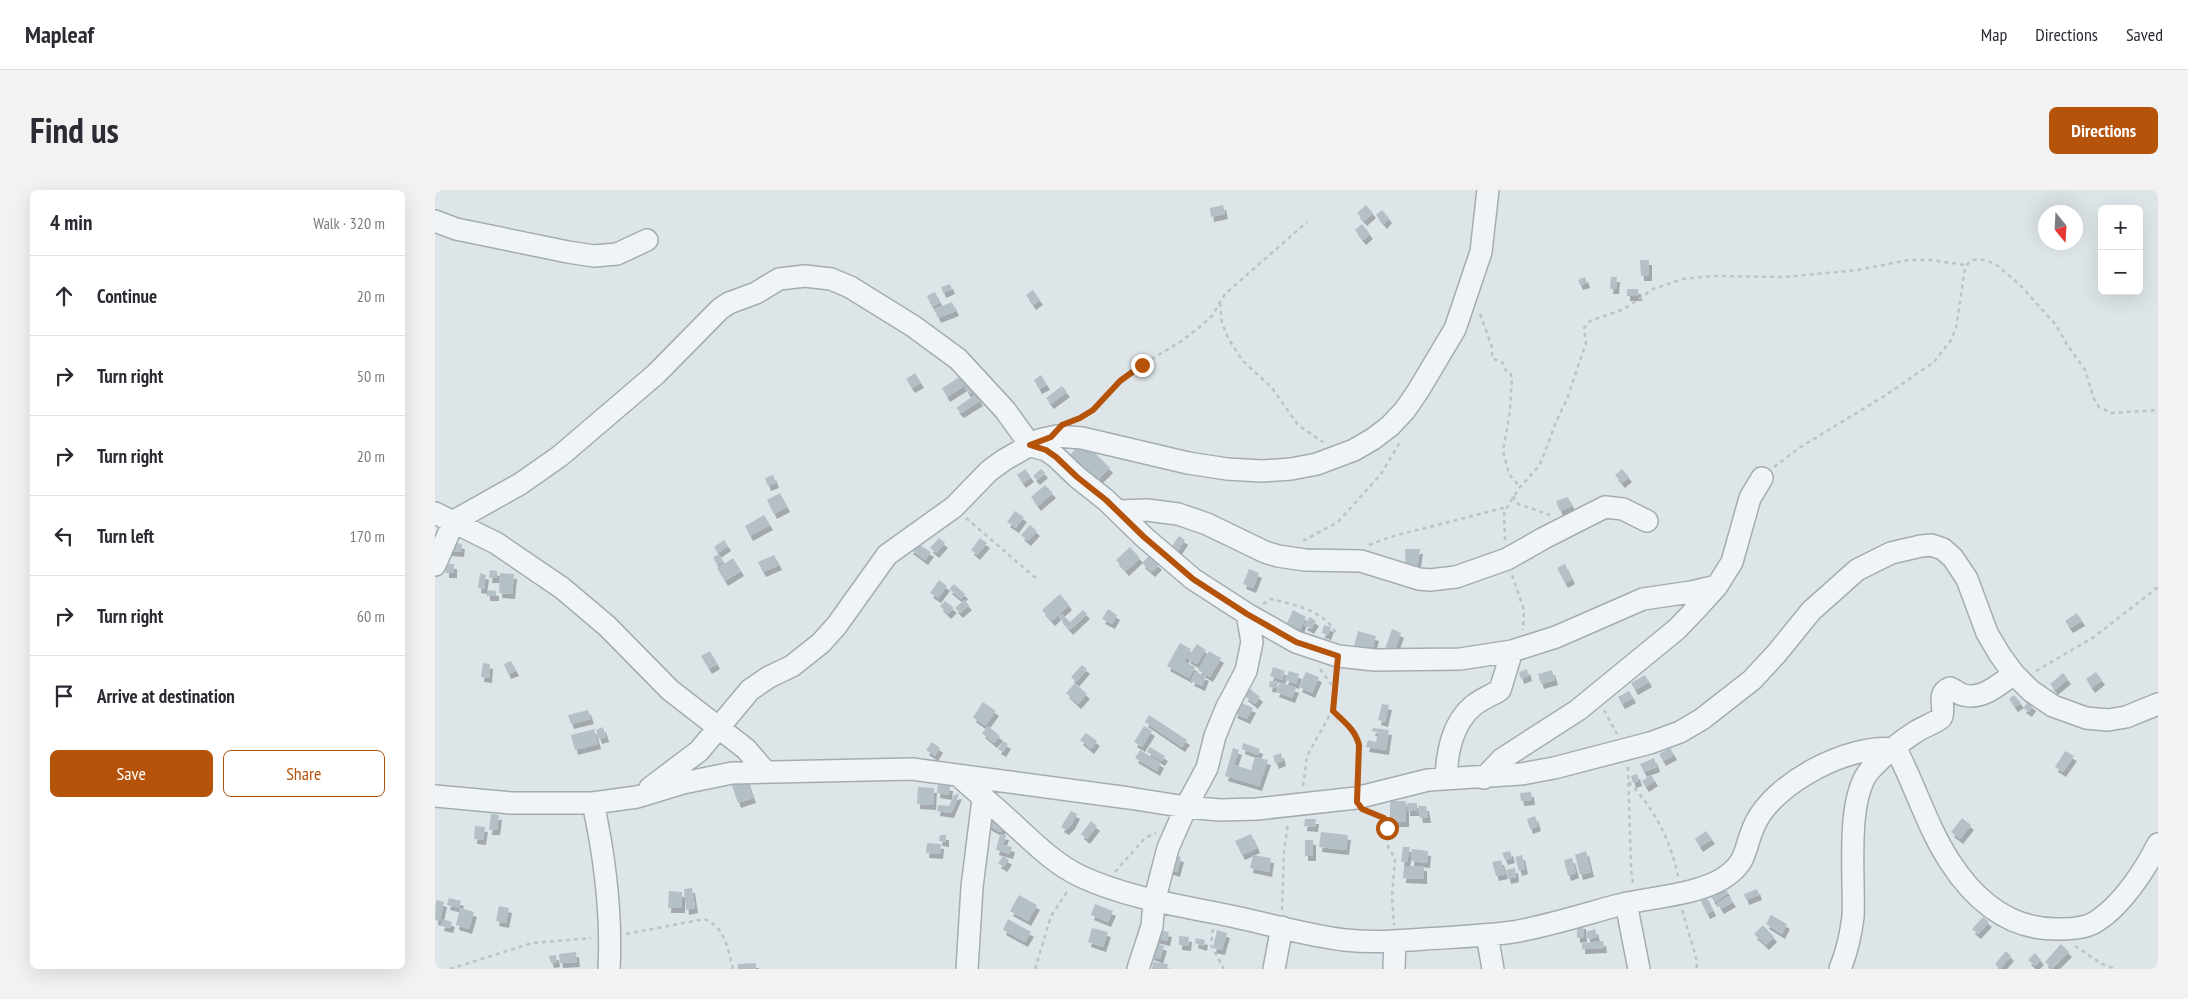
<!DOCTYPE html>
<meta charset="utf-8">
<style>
body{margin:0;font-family:"PT Sans Narrow",sans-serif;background:#f2f2f3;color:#2b2b33}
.controls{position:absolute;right:15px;top:15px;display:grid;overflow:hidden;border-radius:8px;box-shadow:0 5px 20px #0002}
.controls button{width:45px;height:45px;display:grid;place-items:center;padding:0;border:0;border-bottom:1px solid #e1e1e2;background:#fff;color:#2b2b33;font:25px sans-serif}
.compass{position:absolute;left:1603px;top:15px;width:45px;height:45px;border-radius:50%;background:#fff;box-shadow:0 5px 20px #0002;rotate:162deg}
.stop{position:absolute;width:15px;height:15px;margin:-11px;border:4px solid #b45309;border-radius:50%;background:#fff}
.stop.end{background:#b45309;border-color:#fff;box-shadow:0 1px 5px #0008}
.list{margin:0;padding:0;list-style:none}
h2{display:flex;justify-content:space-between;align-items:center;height:65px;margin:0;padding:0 20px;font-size:21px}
h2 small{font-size:16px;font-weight:400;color:#7c7c81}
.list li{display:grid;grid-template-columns:32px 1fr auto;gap:15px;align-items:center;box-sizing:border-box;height:80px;padding:0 20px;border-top:1px solid #e1e1e2}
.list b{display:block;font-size:19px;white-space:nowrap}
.list em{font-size:16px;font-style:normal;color:#7c7c81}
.actions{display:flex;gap:10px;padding:15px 20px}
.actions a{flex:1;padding:11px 0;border:1px solid #b45309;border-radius:8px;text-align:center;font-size:18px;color:#b45309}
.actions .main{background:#b45309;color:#fff}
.icon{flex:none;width:28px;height:28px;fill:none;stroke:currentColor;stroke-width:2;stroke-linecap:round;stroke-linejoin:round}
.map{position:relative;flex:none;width:1723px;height:779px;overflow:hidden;border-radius:8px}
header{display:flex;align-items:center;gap:30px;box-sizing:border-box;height:70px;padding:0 25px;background:#fff;border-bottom:1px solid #e1e1e2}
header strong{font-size:24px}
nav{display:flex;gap:28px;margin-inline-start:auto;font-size:18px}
.intro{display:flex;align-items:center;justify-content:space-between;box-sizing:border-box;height:120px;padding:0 30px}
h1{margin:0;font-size:35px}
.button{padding:12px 22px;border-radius:8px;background:#b45309;color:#fff;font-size:18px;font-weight:700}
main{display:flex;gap:30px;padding:0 30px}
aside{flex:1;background:#fff;border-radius:8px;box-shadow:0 5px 20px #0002}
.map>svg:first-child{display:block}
.building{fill:#b4c0c6;filter:url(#shadow)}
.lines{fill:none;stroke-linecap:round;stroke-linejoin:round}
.minor-casing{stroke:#a2adb3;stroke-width:24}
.path{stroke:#bbc3c8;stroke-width:2.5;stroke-dasharray:4 4;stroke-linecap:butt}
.minor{stroke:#f0f4f7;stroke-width:21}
.route{stroke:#b45309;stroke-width:6}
</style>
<header>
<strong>Mapleaf</strong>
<nav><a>Map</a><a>Directions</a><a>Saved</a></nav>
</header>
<div class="intro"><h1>Find us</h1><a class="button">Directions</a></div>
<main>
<aside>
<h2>4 min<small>Walk · 320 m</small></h2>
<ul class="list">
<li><svg class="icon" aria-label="ahead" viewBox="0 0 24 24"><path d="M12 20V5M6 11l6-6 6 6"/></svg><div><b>Continue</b></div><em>20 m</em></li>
<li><svg class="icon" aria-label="right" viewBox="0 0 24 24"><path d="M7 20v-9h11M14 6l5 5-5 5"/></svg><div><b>Turn right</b></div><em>50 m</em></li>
<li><svg class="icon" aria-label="right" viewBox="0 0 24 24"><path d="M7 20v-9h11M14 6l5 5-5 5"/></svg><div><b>Turn right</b></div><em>20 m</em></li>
<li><svg class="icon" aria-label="left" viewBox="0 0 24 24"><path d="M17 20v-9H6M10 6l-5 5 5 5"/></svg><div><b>Turn left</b></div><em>170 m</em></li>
<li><svg class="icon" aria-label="right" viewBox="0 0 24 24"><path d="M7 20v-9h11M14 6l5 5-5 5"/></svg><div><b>Turn right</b></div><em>60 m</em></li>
<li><svg class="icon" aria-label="arrive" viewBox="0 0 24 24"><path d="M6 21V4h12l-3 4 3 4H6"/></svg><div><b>Arrive at destination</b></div></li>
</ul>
<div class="actions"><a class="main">Save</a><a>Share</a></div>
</aside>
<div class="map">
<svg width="1723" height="779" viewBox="0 0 1723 779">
<defs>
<filter id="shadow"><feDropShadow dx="3" dy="5" stdDeviation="0" flood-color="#0004"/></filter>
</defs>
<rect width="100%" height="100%" fill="#dde5e9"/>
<path class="building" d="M788 15 790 24 776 27 775 18Z
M931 15 938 23 929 31 922 23Z
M947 20 954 28 949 34 941 25Z
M927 34 935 44 928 50 920 40Z
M1205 70H1214V86H1206Z
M1150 87 1152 93 1145 95 1143 90Z
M1176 87H1182L1181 99H1175Z
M515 94 517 99 508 103 506 97Z
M1192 99H1203L1204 106H1192Z
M598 100 605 110 598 115 591 105Z
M500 102 505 113 497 117 492 106Z
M517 112 521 121 503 128 499 119Z
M480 183 486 193 477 198 471 189Z
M606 185 612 195 604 199 599 190Z
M526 186 531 195 512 207 507 198Z
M536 193 541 200 534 205 530 198Z
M627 196 632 202 616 214 611 208Z
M541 204 545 211 526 223 521 218Z
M648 251 675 278 658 295 631 269Z
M590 279 596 287 588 293 582 285Z
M606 279 610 283 602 290 598 286Z
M1187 279 1194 287 1187 293 1180 285Z
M338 285 341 293 333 296 330 288Z
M610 295 618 303 603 316 596 307Z
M345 303 352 317 339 324 332 310Z
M1133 307 1137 316 1125 321 1121 311Z
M580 321 589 327 581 338 572 332Z
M329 325 335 335 315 346 310 336Z
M595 335 602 341 593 351 586 345Z
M744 346 750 350 743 361 736 357Z
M504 348 510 353 501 363 495 358Z
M545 348 552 353 542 365 536 360Z
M289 350 293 356 283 363 279 357Z
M15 352 27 354 26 362 13 361Z
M480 352 496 362 490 370 475 359Z
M695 357 705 368 691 381 681 370Z
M970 359H985L982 379H971Z
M284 364 288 372 282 375 278 367Z
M339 365 344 375 328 382 323 372Z
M714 366 724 375 717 382 707 373Z
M298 368 306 381 290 391 282 378Z
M11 374H19V383H11Z
M1130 374 1137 389 1130 393 1122 378Z
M814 379 824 383 818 398 808 394Z
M55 380 62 381V388H54Z
M45 383 51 385 49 399 43 398Z
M65 383 79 384 77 404 64 403Z
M504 390 512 396 503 408 495 403Z
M519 394 530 404 526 409 514 399Z
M52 400 61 401V406H52Z
M625 404 634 415 617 431 607 420Z
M529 410 534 415 525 423 520 418Z
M510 411 519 418 513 424 505 416Z
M673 419 682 425 677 434 667 429Z
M648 420 652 424 635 440 624 427 627 424 635 432Z
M858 420 871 427 865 440 852 433Z
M1642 423 1647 431 1635 438 1630 431Z
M875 427 881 431 876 439 869 435Z
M889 435 896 437 893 445 887 443Z
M957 439 966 443 958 465 949 462Z
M923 441 941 446 937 461 919 456Z
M745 453 756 459 749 471 760 477 754 488 732 476Z
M762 454 771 460 762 474 752 468Z
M275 461 282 474 274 479 266 466Z
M774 461 786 468 775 487 763 480Z
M76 471 81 481 73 484 69 474Z
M48 473 55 474 54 488 46 487Z
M647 475 652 479 641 492 636 487Z
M838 477 850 481 847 490 835 486Z
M1092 479 1094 486 1086 489 1084 482Z
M1117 480 1120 490 1106 494 1103 484Z
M854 481 864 484 861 494 850 490Z
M760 482 771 486 767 496 756 491Z
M871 482 884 487 877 503 864 497Z
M1661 482 1667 490 1657 498 1651 489Z
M1628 483 1633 489 1620 500 1615 494Z
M1210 485 1214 492 1200 500 1196 493Z
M835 491 843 492 842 498 834 497Z
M845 492 861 498 857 508 841 502Z
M640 493 652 504 643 514 631 503Z
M815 499 825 507 820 514 810 506Z
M1194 501 1198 508 1187 514 1183 507Z
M1579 505 1586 513 1580 517 1574 509Z
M548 512 561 521 550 536 538 527Z
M805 512 818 518 812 529 799 523Z
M1593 512 1598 516 1594 522 1588 518Z
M947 514 954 515 950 532 943 530Z
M153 520 156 529 136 534 133 525Z
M714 525 752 550 747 557 710 532Z
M553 536 565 546 559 553 547 543Z
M709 536 717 541 707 557 699 552Z
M168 537 171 547 164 549 161 540Z
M938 538 954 540 951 560 931 557 933 550 941 552 943 542 937 541Z
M159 539 163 554 140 560 136 545Z
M651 543 662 551 656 559 645 550Z
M568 551 573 554 568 562 563 559Z
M497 552 505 558 500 566 491 560Z
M808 553 825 559 823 565 807 559Z
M715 557 730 566 727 571 712 562Z
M798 558 804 560 799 575 816 580 820 567 833 570 824 596 790 586Z
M1235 558 1239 565 1228 571 1224 564Z
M705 560 726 573 722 581 700 568Z
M1630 561 1639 566 1628 582 1620 577Z
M846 563 848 571 841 574 838 566Z
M1219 568 1222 577 1209 582 1205 574Z
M1202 584 1204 591 1198 593 1196 586Z
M1216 585 1220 591 1211 597 1207 591Z
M311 588 318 608 303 613 296 593Z
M503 595 515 596 514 605 502 603Z
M483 597 499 598 498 615 482 614Z
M1096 602 1097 610 1086 611 1085 603Z
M524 604 516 623 502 621 503 615 514 616 519 605Z
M955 611H971V632H955Z
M972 613H982V621H972Z
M983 616H991L993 628H985Z
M636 621 642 624 637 634 631 640 626 637Z
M56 624 64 625 62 640H54Z
M557 625 571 633 565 642 551 634Z
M1100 626 1103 636 1095 639 1092 629Z
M1527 628 1536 635 1525 649 1516 642Z
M870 629H881L880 637 869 636Z
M656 631 662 636 652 649 646 644Z
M40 636 50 637 48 650 39 649Z
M1271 641 1277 649 1265 657 1260 649Z
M886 642 913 645 911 660 884 657Z
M565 644 571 645 568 655 577 657 575 664 561 660Z
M816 644 822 658 807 665 800 651Z
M505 645H511V652L504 651Z
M870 650H878V666H870Z
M492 653 506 654 505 664 491 663Z
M968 657H975L972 672H966Z
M977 659 993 661 992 673 976 671Z
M1075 661 1077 668 1070 670 1067 663Z
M1151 661 1156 682 1145 685 1140 665Z
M737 665 746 667 742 682 733 679Z
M818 665 836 668 834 682 815 678Z
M1087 665 1090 679 1084 681 1080 667Z
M568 666 574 670 569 677 563 673Z
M1137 668 1141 683 1133 686 1129 670Z
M1066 670 1070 684 1061 686 1057 672Z
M969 676H989V689L968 688Z
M1080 678 1081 687 1073 689 1071 680Z
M257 698 260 718 251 720 249 699Z
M1290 698 1293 703 1280 712 1276 707Z
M1322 699 1324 705 1311 710 1309 704Z
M234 701 247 702V718H233Z
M584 705 602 715 593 731 575 721Z
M1271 706 1278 721 1272 724 1265 709Z
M1294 706 1298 712 1286 719 1282 713Z
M14 708 26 711 24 718 12 715Z
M1 710 9 712 5 731 0 730Z
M660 714 678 721 673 732 656 725Z
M64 716 74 718 71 733 61 731Z
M25 718 39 722 34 739 21 735Z
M1336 725 1352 734 1347 744 1331 734Z
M1548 727 1554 732 1543 744 1537 739Z
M8 729 17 732 15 738 6 736Z
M573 729 596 742 590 752 568 740Z
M1148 734 1149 747 1142 748V735Z
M1328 735 1339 747 1331 755 1319 744Z
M657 738 673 742 668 757 653 752Z
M721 739 734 742 732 751 719 748Z
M1160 739 1162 747 1153 749 1151 742Z
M782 740 792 743 787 760 778 758Z
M744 746 754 747 753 756 744 755Z
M761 748 770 750 769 756 760 753Z
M1168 751 1169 758 1147 759V753Z
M721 753 729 756 725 769 716 765Z
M1626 754 1634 762 1617 779 1610 772Z
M1571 761 1576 766 1565 779 1560 774Z
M141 762 142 772 125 773 124 764Z
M1600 763 1606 770 1600 776 1593 770Z
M121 765 122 772 116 773 114 766Z
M718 772 733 774 732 779H717Z
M321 773V779H303V774Z"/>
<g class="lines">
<defs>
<path id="minor" d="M0 31 21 39 133 62 159 66 182 64 212 50
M683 321 712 320 743 324 772 334 830 362 843 366 870 370 926 371 984 389 995 390 1021 387 1072 369 1109 348 1170 317 1188 319 1212 331
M0 323 61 353 127 398 172 436 235 500 311 559 330 581
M0 375 19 331 85 294 125 266 221 184 285 119 294 113 321 103 344 89 370 86 396 89 415 97 478 136 523 169 570 220 596 256 611 260 621 267 642 287 671 310 709 347 758 389 812 424 861 452 903 466 940 470 1025 469 1077 461 1121 447 1208 409 1256 402 1282 396
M523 585C540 601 558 615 575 631 596 650 618 673 645 686 688 706 735 714 781 723 824 731 867 745 910 750 936 753 963 751 989 749 1019 747 1049 746 1078 742 1113 736 1147 725 1180 716 1213 707 1258 706 1287 689 1315 672 1308 657 1321 632 1341 592 1414 554 1459 559L1464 565C1482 601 1493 638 1515 672 1541 712 1576 741 1626 739 1637 739 1652 738 1662 731 1687 715 1710 680 1723 654
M1049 588 1067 569 1143 520 1242 439 1263 417 1282 396 1297 372 1315 308 1327 288
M1011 589C1012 562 1017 533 1039 515 1047 509 1057 505 1065 500L1077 461
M215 598 264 561 315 500 334 487 357 476 386 453 402 435 452 365 519 317 554 281 569 270 604 250 622 246 647 248 753 273 792 279 827 281 856 279 882 274 919 260 938 249 955 236 970 220 983 201 1020 139 1046 62 1053 0
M0 606 76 613H158L202 607 248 593 297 583 477 579 694 608 751 617 785 620 822 619 921 608 993 590 1086 584 1119 578 1215 553 1245 542 1267 529 1317 490 1342 463 1376 421 1422 380 1456 363 1486 356 1496 355 1508 359 1518 368 1532 389 1552 443 1565 465 1579 484 1596 501 1618 516 1651 528 1673 530 1691 527 1723 514
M158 613C170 668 177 722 174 779
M1191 713 1204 779
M1052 745 1058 779
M532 779 537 697 548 609
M703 779 717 736 719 712 733 658 751 617 772 578 780 546 791 519 811 481 817 452 812 424
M839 779 847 737
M959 779 960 751
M1405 779C1411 764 1416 743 1418 727 1420 689 1410 609 1435 580 1448 566 1466 551 1482 541 1490 536 1498 534 1506 528 1512 518 1500 504 1515 498 1520 500 1524 504 1529 505 1548 510 1564 494 1579 484"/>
</defs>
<use href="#minor" class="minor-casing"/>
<path class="path" d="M785 113 787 133 793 148 807 170 837 198 863 235 888 252
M1045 124 1057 157V168L1068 173 1070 180 1074 181 1077 187 1075 221 1068 261 1074 284 1085 297
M642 229 657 219 685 191 697 181 748 150 767 135 777 126 790 104 872 32
M1339 277 1364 258 1451 205 1499 172 1516 150 1521 138 1530 78C1537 64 1553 70 1563 76L1585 95 1621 135 1631 153 1650 180 1659 209 1664 217 1677 223 1723 220
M1078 306 1083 314 1115 325
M531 328 603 390
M1070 350 1069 322 1085 297 1104 276 1110 262 1121 232 1132 209 1151 153 1149 138 1155 131 1189 119 1218 99 1248 89 1278 86 1349 87 1423 80 1473 70H1495L1531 75
M868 351 903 332 946 284 965 252
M934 355 955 347 1072 317
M1077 385 1089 420 1088 440
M828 414 836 409C860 415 892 421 902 446
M885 479 899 498
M1601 481 1659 447 1723 397
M1169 520 1182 544
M897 521C931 551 923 548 921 590
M1193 577 1196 678 1198 694
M1194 592C1220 620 1235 649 1243 686
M868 596 872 566 897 521 902 484
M938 622 949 628 951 633 953 657 960 668 957 707 959 735
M680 682 710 648 721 643
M847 720 849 661 853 634
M1247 720 1261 767 1262 779
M778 739 776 755 789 779
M191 744 269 729C290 736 293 760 298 779
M1640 756 1667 774 1681 779
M15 779 97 753 156 748
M600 779 616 726 634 699"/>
<use href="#minor" class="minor"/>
</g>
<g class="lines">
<path class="route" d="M707 175 685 191 658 220 645 228 627 235 616 247 595 255 611 260 621 267 642 287 671 310 709 347 758 389 812 424 861 452 903 466 898 521C909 532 920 539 924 555L922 612 927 619 949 628 952 638"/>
</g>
</svg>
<div class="controls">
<button>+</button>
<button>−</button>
</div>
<svg class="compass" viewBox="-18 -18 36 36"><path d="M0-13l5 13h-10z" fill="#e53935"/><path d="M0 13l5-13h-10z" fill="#7c7c81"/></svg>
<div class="stop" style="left:952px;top:638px"></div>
<div class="stop end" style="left:707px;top:175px"></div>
</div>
</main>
